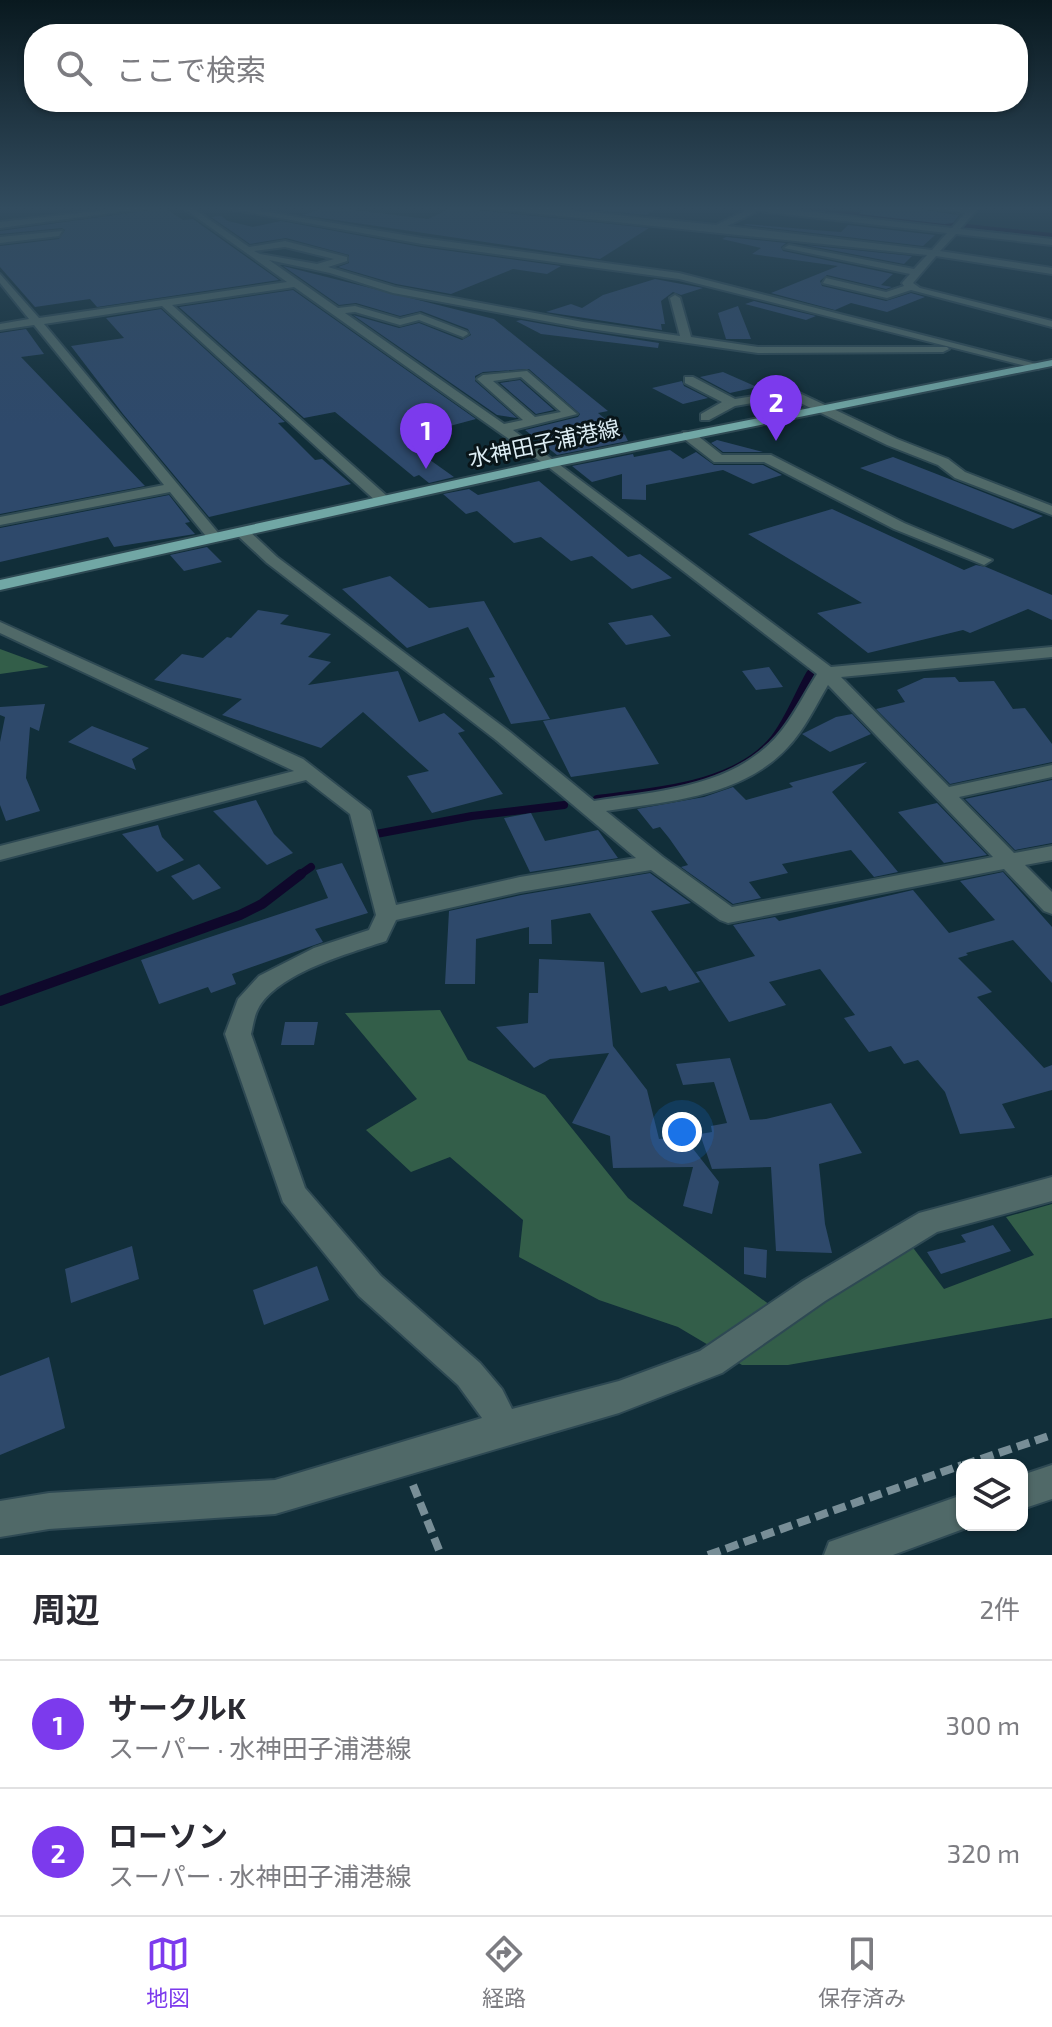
<!DOCTYPE html>
<html lang="ja">
<meta charset="utf-8">
<style>
body{margin:0;font-family:"Exo 2","Noto Sans JP",sans-serif;background:#f2f2f3;color:#2b2b33}
.controls{position:absolute;right:24px;bottom:24px;display:grid;overflow:hidden;border-radius:16px;box-shadow:0 2px 6px #0004}
.controls button{width:72px;height:72px;display:grid;place-items:center;padding:0;border:0;border-bottom:2px solid #e1e1e2;background:#fff;color:#2b2b33;font:40px sans-serif}
.you{position:absolute;left:682px;top:1132px;width:28px;height:28px;margin:-20px;border:6px solid #fff;border-radius:50%;background:#1a73e8;box-shadow:0 0 0 12px #1a73e833}
.badge{display:grid;place-items:center;width:52px;height:52px;border-radius:50%;background:#7c3aed;color:#fff;font-size:26px;font-weight:700}
.pin{position:absolute;translate:-50% -66px;filter:drop-shadow(0 2px 4px #0008)}
.pin::after{content:'';position:absolute;top:42px;width:28px;height:24px;background:inherit;clip-path:polygon(0 0,100% 0,50% 100%)}
.list{margin:0;padding:0;list-style:none}
h2{display:flex;justify-content:space-between;align-items:center;height:104px;margin:0;padding:0 32px;font-size:34px}
h2 small{font-size:26px;font-weight:400;color:#7c7c81}
.list li{display:grid;grid-template-columns:52px 1fr auto;gap:24px;align-items:center;box-sizing:border-box;height:128px;padding:0 32px;border-top:2px solid #e1e1e2}
.list b{display:block;font-size:30px;white-space:nowrap}
.list p{margin:0;font-size:26px;white-space:nowrap;color:#7c7c81}
.list em{font-size:26px;font-style:normal;color:#7c7c81}
.icon{flex:none;width:44px;height:44px;fill:none;stroke:currentColor;stroke-width:2;stroke-linecap:round;stroke-linejoin:round}
.map{position:relative;flex:none;width:1052px;height:1555px;overflow:hidden}
.search{position:absolute;background:#fff;box-shadow:0 2px 6px #0004;left:24px;right:24px;top:24px;height:88px;display:flex;align-items:center;gap:20px;box-sizing:border-box;padding:0 28px;border-radius:32px;color:#7c7c81;font-size:30px}
.sheet{height:360px;background:#fff}
nav{display:flex;justify-content:space-around;align-items:center;box-sizing:border-box;height:112px;border-top:2px solid #e1e1e2;background:#fff;font-size:22px;color:#7c7c81}
nav a{display:grid;justify-items:center;gap:4px}
nav .on{color:#7c3aed}
.map>svg:first-child{display:block}
.green{fill:#335e49}
.water{fill:#0f082b}
.lines{fill:none;stroke-linecap:round;stroke-linejoin:round}
.stream-far1{stroke:#0f082b;stroke-width:8}
.stream{stroke:#0f082b;stroke-width:10}
.building{fill:#2e496b}
.minor-casing{stroke:#2e4953;stroke-width:4}
.major-casing{stroke:#2e4953;stroke-width:4}
.path{stroke:#788e97;stroke-width:8;stroke-dasharray:13 6;stroke-linecap:butt}
.minor{fill:#506968;fill-rule:evenodd}
.major{fill:#71a7a5;fill-rule:evenodd}
.labels{text-anchor:middle;stroke-width:6;stroke-linejoin:round;paint-order:stroke}
.far-street-label{font-size:22px;fill:#ddedf4;stroke:#091519}
</style>
<div class="map">
<svg width="1052" height="1555" viewBox="0 0 1052 1555">
<rect width="100%" height="100%" fill="#112e39"/>
<path class="green" d="M0 649 49 667 0 674Z
M440 1010 468 1060 545 1095 628 1198 791 1321 911 1245 944 1289 1034 1255 1006 1217 1052 1204V1318L788 1365H742L678 1327 599 1300 519 1257 523 1220 450 1157 411 1172 366 1130 417 1099 345 1013Z"/>
<path class="water" d="M772 207H808L1052 233V237Z"/>
<g class="lines">
<path class="stream-far1" d="M597 799C654 791 735 787 774 739 789 720 798 695 810 674
M376 834 472 816 564 805
M298 876 311 867"/>
<path class="stream" d="M0 1001 240 915 262 904 301 874"/>
</g>
<path class="building" d="M329 207 428 219 453 207H473L476 210 649 228 600 259 302 215Z
M567 207H658L647 215Z
M866 207H921L924 210 959 215 953 223 944 224 859 214Z
M165 208 183 220 193 219 279 280 97 307 90 299 35 307 0 267V246L59 239 65 230 62 228 0 234V231Z
M221 216 228 221 253 227 281 221 421 247 561 266 547 274 513 269 451 294 396 284 338 267 349 263V255L286 238 250 244 211 217Z
M746 224 827 231 841 232 848 225 935 235 923 246 744 225Z
M726 237 786 243 781 247 783 251 893 274 881 285 892 287 886 289 827 275 820 281 822 286 886 301 911 293 925 297 887 312 851 303 835 310 771 293 838 266 752 254 761 248 722 239Z
M805 245 912 256 904 264Z
M283 266 494 319 608 411 598 413 625 435 628 441 557 455 525 430 578 417 580 414 529 369 483 372 475 376V381L517 418 497 415 353 315 399 328 419 323 462 340 471 335 468 329 421 311 400 316 356 303 339 305Z
M655 279 703 288 681 295 673 292 661 301 665 324H661L662 330 546 312 571 304 582 308 603 295Z
M293 290 476 419 420 434 434 446 416 450 454 477 429 483 419 475 414 477 335 412 304 418 179 307Z
M754 301 816 316 806 320 745 304Z
M738 306 751 339H726L718 313Z
M161 309 285 422 278 423 315 460 322 459 351 484 209 517 123 414 71 346 124 338 106 318Z
M521 320 582 331 659 343 658 348 541 334 516 321Z
M26 329 44 354 21 357 145 486 0 514V333Z
M723 372 757 387 730 393 700 377Z
M520 380 554 410 536 414 500 383Z
M682 381 684 386 708 398 683 404 652 388Z
M717 440 763 452H723L711 443Z
M670 450 683 459 696 452 714 465H763L782 475 753 484 723 470 646 485V500L622 499V474L592 482 572 466 633 454 634 457Z
M893 457 952 480 1043 516 1013 529 860 468Z
M539 481 628 557 640 554 672 578 632 589 592 556 571 561 541 537 514 543 477 511 466 514 443 494 469 489 478 495Z
M169 495 190 522 185 523 195 534 114 547 108 537 0 562V528Z
M832 509 964 570 976 565 986 567 1052 595V620L1028 609 970 633 963 630 868 653 817 613 862 603 748 534Z
M207 547 222 562 184 571 170 555Z
M390 576 429 608 484 601 550 719 511 724 489 678 495 677 468 627 407 648 342 589Z
M258 610 289 615 280 624 331 634 308 657 331 662 308 685 398 671 419 722 444 713 465 731 458 733 503 794 432 813 407 776 429 771 363 712 321 748 222 715 242 699 154 680 182 654 203 658 227 637 231 638Z
M652 615 671 636 626 645 608 623Z
M769 667 783 687 756 690 742 671Z
M955 677 959 682 994 681 1013 709 1025 708 1052 744V762L950 784 876 709 905 702 897 690 924 678Z
M45 704 39 731 30 727 26 778 40 811 6 821 0 805V742L5 717 0 715V707Z
M625 707 659 764 571 777 543 721Z
M852 714 871 734 830 752 802 734 836 717Z
M92 726 149 748 132 759 136 770 68 742Z
M867 762 832 792 898 872 874 877 851 850 782 864 788 873 749 882 761 898 733 904 681 867 688 865 669 838 660 827 653 829 637 809 704 797 733 787 746 800 793 787 789 783Z
M1052 780V843L1015 850 965 799Z
M256 800 274 834 293 853 267 865 213 811Z
M937 803 987 855 944 863 898 812Z
M531 813 545 841 598 830 618 858 530 872 504 818Z
M158 825 162 837 184 860 157 872 122 834Z
M342 863 368 913 315 929 323 942 232 974 236 984 211 993 208 987 159 1004 141 960 328 898 316 870Z
M199 864 221 888 193 900 171 876Z
M1003 872 1052 927V983L1013 940 966 953 968 955 958 958 992 992 977 997 1044 1068 1052 1065V1090L1002 1104 1015 1128 960 1134 945 1092 918 1060 904 1064 891 1046 869 1052 844 1018 855 1015 820 969 769 982 786 1005 729 1022 696 972 755 956 733 925 775 917 779 921 913 890 949 933 995 920 960 881Z
M650 873 691 903 651 911 700 982 669 991 666 986 641 993 590 913 551 920 552 944H529V927L476 939 475 984H445L449 911 521 895Z
M539 959 604 962 613 1046 647 1090 659 1139 683 1136 719 1182 712 1214 683 1206 693 1167 613 1168 610 1136 572 1123 609 1053 550 1059 534 1068 496 1027 528 1023 529 993H538Z
M285 1022H318L314 1045H281Z
M730 1058 750 1120 766 1119 831 1103 862 1153 819 1164 825 1224 832 1253 776 1251 771 1167 712 1169 700 1134 712 1132 711 1126 727 1123 714 1082 683 1085 676 1064Z
M993 1225 1011 1251 941 1274 927 1252 966 1242 961 1235Z
M132 1246 139 1279 71 1303 65 1269Z
M744 1247 767 1250 766 1278 744 1274Z
M317 1266 329 1300 264 1325 253 1290Z
M49 1357 65 1428 0 1455V1376Z"/>
<g class="lines">
<defs>
<path id="minor" d="M133 207H156L0 228V222Z
M182 207H191L249 247 285 241 347 257V261L328 267 395 287 583 322 680 336 670 298 675 295 680 298 691 337 758 347H947L949 349 943 352 758 353 583 328 393 293 330 273 269 260 338 308 355 306 400 319 420 314 467 332 468 334 463 337 419 320 400 325 355 312 345 313 504 424 523 420 477 379 483 375 527 371 577 414 513 430 831 667 1052 647V657L841 677 949 787 1052 765V777L959 797 1014 853 1052 846V860L1025 865 1052 892V914L1044 911 1004 869 728 923 720 920 651 870 520 892 396 920 386 941C350 953 277 973 258 1009 254 1016 253 1026 251 1034L305 1188 381 1276 480 1363 502 1389 512 1409 619 1381 700 1351 803 1281 919 1213 1052 1177V1201L937 1232 825 1301 722 1373 619 1413 275 1514 49 1529 0 1537V1501L49 1493 275 1480 482 1418 458 1385 359 1296 283 1202 225 1034 238 999 259 976 314 948 369 930 376 915 350 814 306 780 0 860V846L294 771 0 633V622L303 759 370 811 396 905 520 877 636 858 496 740 267 563 237 535V529H247L277 557 510 732 594 801C657 791 731 788 777 736 793 718 804 694 817 674L547 466 294 287 172 305 388 497V503H378L162 306 44 324 220 535V541H210L170 492 0 525V517L164 485 34 325 0 330V324L29 319 0 283V274L39 318 287 282ZM285 247 334 259 317 264 260 254 254 251ZM521 377 561 412 535 417 493 381ZM828 685 993 857 732 907 663 857 606 811C669 801 742 797 788 747 805 729 816 705 828 685Z
M220 207H237L422 238 679 273 1044 366 1038 369 679 279 422 244Z
M476 207H539L716 225 753 207H768L952 228 965 213 924 207H979L960 229 1052 239V245L956 234 940 251 1052 268V274L936 256 913 283 920 288 1052 321V327L911 290 887 298 823 283 826 278 886 292 904 286 902 283 910 274 784 248 789 245 914 269 927 255ZM758 211 947 233 932 250 727 226Z
M62 231 59 236 0 243V237Z
M685 377H693L735 399 793 390 897 439 948 459 965 472 1052 506V515L955 478 938 465 887 445 788 397 735 406 709 420H701V414L722 402 685 383Z
M683 432H693L722 455H771L904 523 992 560 984 565 894 529 764 462H714L683 438Z
M1052 1465V1499L1022 1509V1475Z
M962 1495V1525H974L893 1555H824L829 1542Z"/>
<path id="major" d="M1052 360V366L552 467 0 590V580L552 459Z"/>
</defs>
<use href="#minor" class="minor-casing"/>
<use href="#major" class="major-casing"/>
<path class="path" d="M963 1465 1052 1435
M413 1485 441 1555
M708 1555 962 1465"/>
<use href="#minor" class="minor"/>
<use href="#major" class="major"/>
</g>
<linearGradient id="sky" x2="0" y2="1"><stop stop-color="#09191f"/><stop offset="0.49" stop-color="#324c5f"/><stop offset="1" stop-color="#324c5f" stop-opacity="0"/></linearGradient>
<rect width="1052" height="425" fill="url(#sky)"/>
<g class="labels">
<g class="far-street-label">
<text transform="translate(544 443) rotate(-12)" y="8">水神田子浦港線</text>
</g>
</g>
</svg>
<div class="controls">
<button><svg class="icon" aria-label="layers" viewBox="0 0 24 24"><path d="M12 4l9 5-9 5-9-5zM3 14l9 5 9-5"/></svg></button>
</div>
<div class="you"></div>
<div class="pin badge" style="left:426px;top:469px">1</div>
<div class="pin badge" style="left:776px;top:441px">2</div>
<div class="search"><svg class="icon" aria-label="search" viewBox="0 0 24 24"><circle cx="10" cy="10" r="6"/><path d="M15 15l6 6"/></svg>ここで検索</div>
</div>
<section class="sheet">
<h2>周辺<small>2件</small></h2>
<ul class="list">
<li><span class="badge">1</span><div><b>サークルK</b><p>スーパー · 水神田子浦港線</p></div><em>300 m</em></li>
<li><span class="badge">2</span><div><b>ローソン</b><p>スーパー · 水神田子浦港線</p></div><em>320 m</em></li>
</ul>
</section>
<nav>
<a class="on"><svg class="icon" aria-label="map" viewBox="0 0 24 24"><path d="M3 6l6-2 6 2 6-2v14l-6 2-6-2-6 2zM9 4v14M15 6v14"/></svg>地図</a>
<a><svg class="icon" aria-label="directions" viewBox="0 0 24 24"><path d="M12 3l9 9-9 9-9-9zM9 14v-3h6M13 9l2 2-2 2"/></svg>経路</a>
<a><svg class="icon" aria-label="saved" viewBox="0 0 24 24"><path d="M7 4h10v16l-5-4-5 4z"/></svg>保存済み</a>
</nav>
